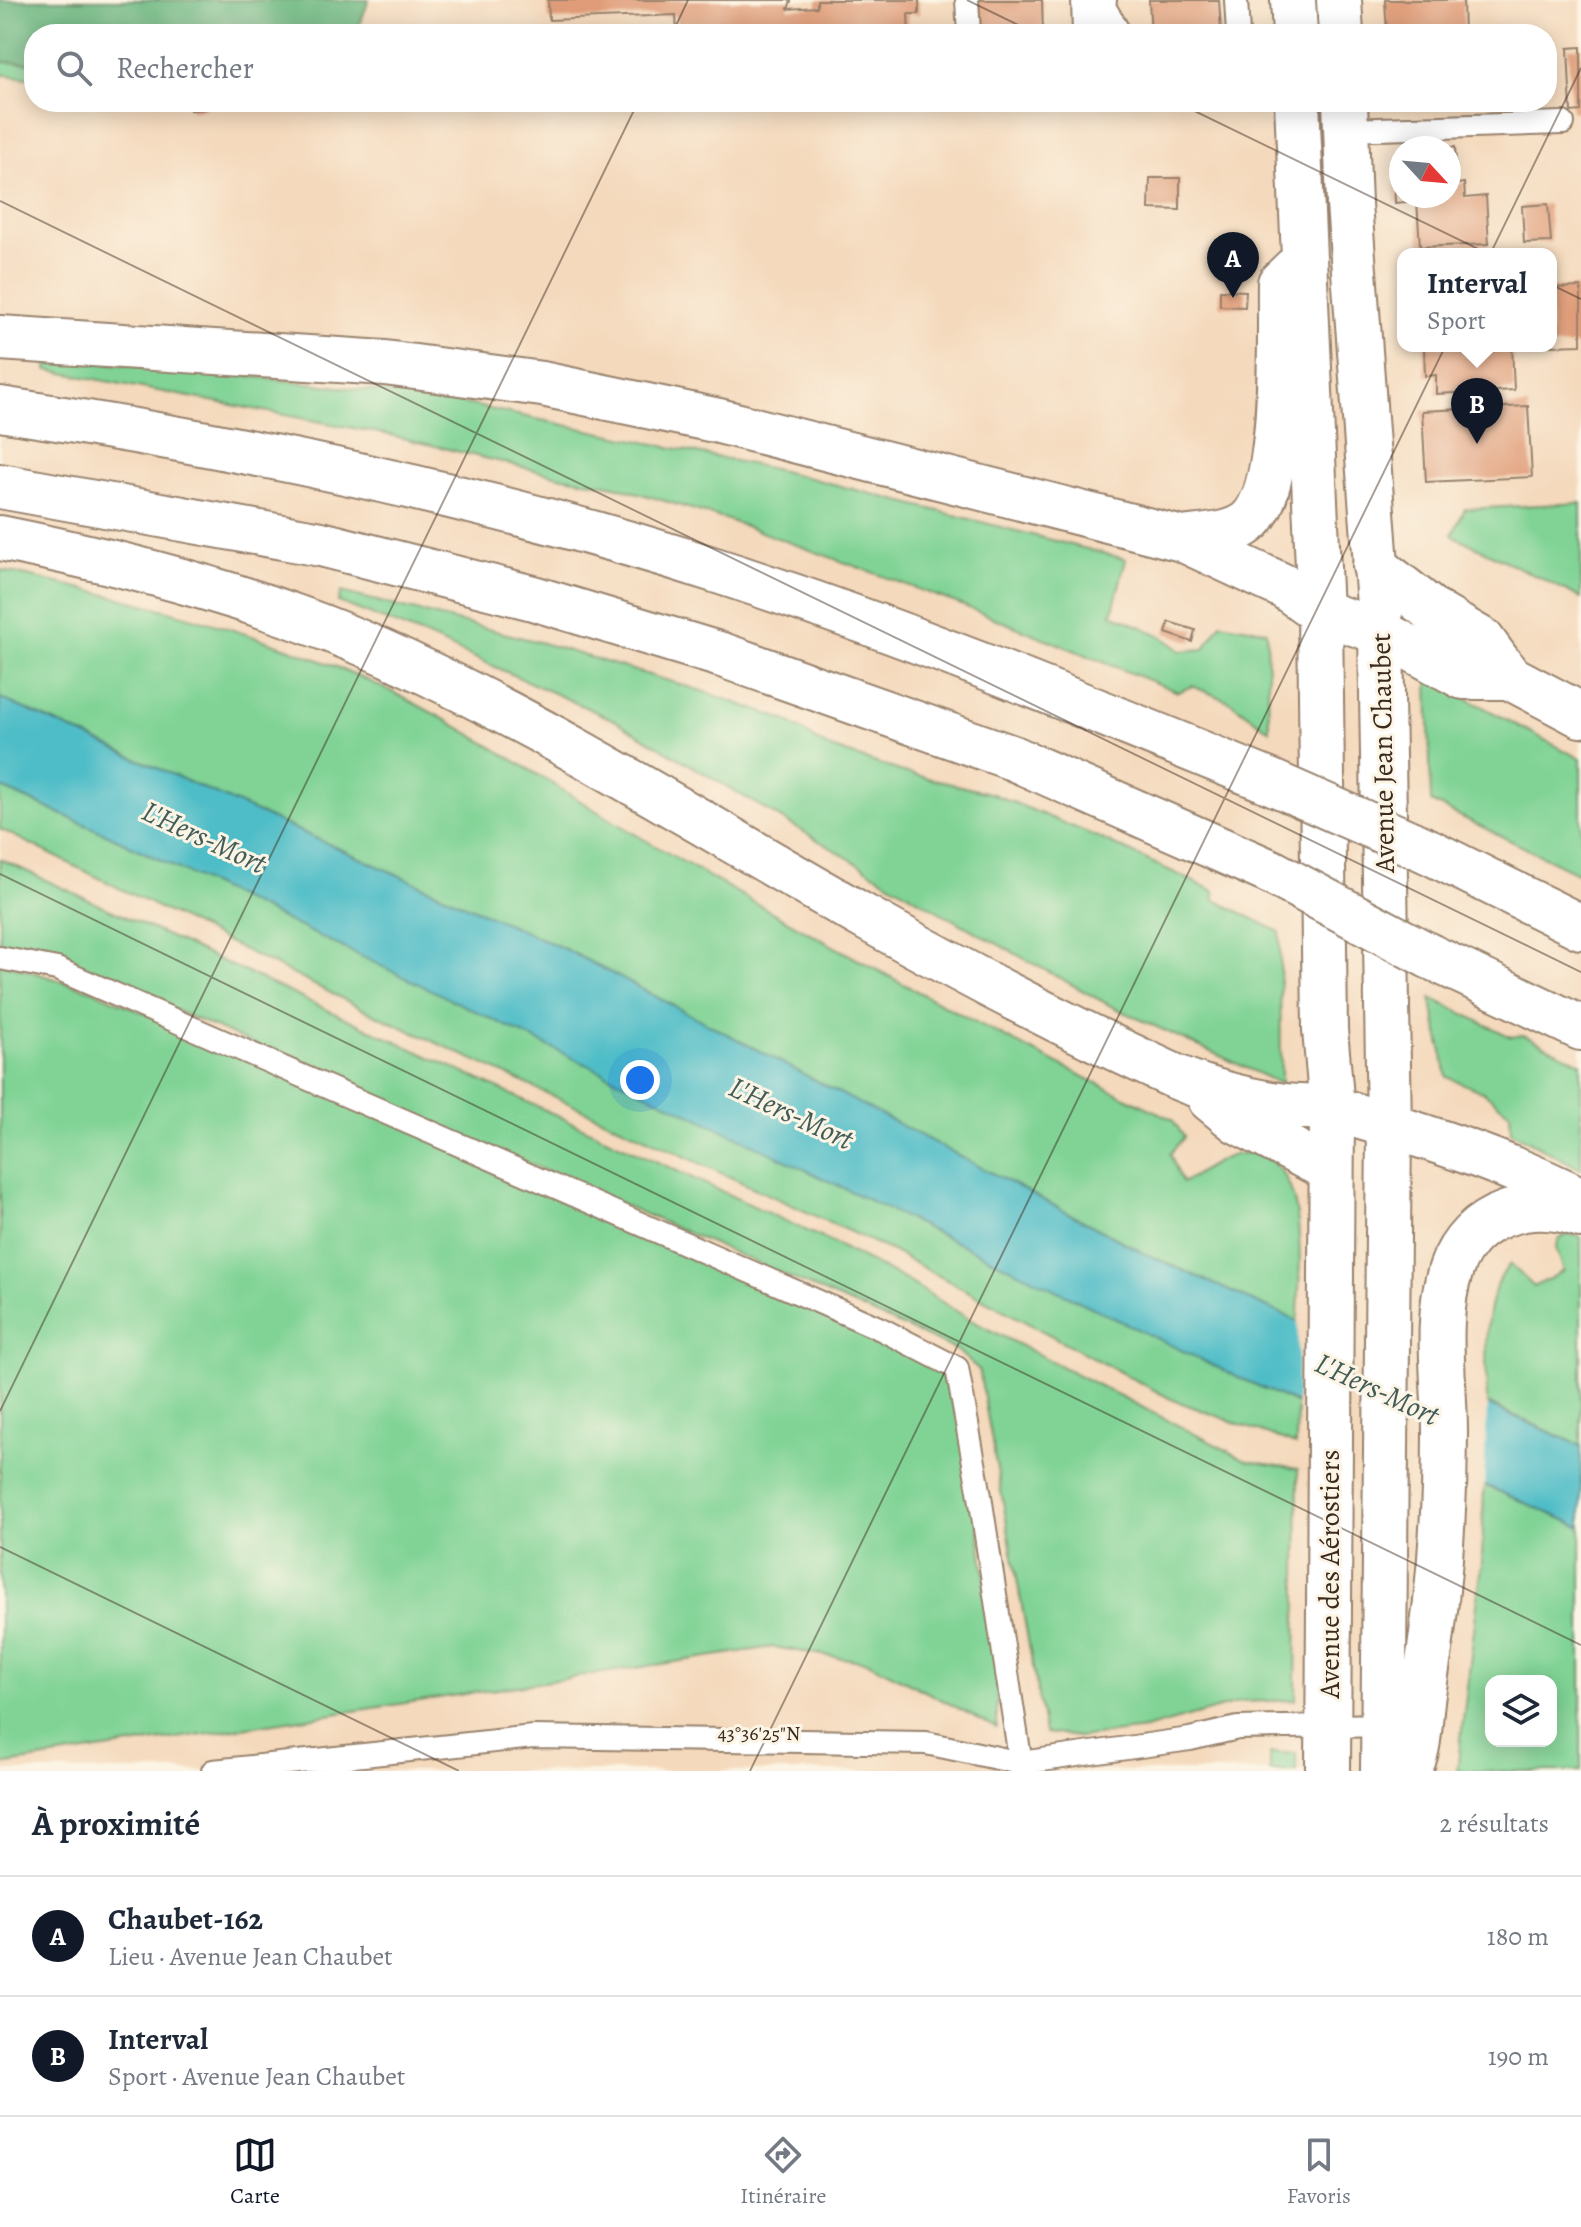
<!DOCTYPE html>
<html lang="fr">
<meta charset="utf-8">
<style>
body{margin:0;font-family:Alegreya,serif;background:#f2f2f3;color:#1f2937}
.controls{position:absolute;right:24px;bottom:24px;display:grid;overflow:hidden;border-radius:16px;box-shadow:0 4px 20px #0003}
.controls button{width:72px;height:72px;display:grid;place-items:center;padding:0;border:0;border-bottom:2px solid #e0e1e3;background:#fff;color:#1f2937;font:40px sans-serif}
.compass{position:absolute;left:1389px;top:136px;width:72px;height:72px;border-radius:50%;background:#fff;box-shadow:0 4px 20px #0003;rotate:116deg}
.you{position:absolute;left:640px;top:1080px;width:28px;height:28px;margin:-20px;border:6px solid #fff;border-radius:50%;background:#1a73e8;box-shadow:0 0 0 12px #1a73e833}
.badge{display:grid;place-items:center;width:52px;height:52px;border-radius:50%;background:#111827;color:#fff;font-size:26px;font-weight:700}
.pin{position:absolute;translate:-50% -66px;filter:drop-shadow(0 2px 4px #0008)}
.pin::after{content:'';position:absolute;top:42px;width:28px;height:24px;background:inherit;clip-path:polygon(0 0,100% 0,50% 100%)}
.popup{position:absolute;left:1397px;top:248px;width:160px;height:104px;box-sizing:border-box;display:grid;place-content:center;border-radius:16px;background:#fff;filter:drop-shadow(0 2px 6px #0005);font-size:26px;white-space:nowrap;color:#747a83}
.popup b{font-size:30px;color:#1f2937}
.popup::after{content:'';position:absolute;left:50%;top:100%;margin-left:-16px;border:16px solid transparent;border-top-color:#fff}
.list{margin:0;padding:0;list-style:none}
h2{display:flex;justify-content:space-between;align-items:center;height:104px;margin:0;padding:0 32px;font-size:34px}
h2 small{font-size:26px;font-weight:400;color:#747a83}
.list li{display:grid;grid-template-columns:52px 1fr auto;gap:24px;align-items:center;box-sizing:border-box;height:120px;padding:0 32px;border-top:2px solid #e0e1e3}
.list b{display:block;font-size:30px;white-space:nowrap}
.list p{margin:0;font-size:26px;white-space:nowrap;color:#747a83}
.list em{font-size:26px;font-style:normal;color:#747a83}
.icon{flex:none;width:44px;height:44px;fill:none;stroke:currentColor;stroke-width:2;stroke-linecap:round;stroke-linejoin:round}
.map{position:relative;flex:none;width:1581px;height:1771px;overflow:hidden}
.search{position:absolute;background:#fff;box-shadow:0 4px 20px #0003;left:24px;right:24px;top:24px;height:88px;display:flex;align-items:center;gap:20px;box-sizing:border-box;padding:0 28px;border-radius:32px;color:#747a83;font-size:30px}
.sheet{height:344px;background:#fff}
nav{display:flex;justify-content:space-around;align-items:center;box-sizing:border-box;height:112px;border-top:2px solid #e0e1e3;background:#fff;font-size:22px;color:#747a83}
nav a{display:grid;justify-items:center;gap:4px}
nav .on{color:#111827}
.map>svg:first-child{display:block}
.green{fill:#80d395;stroke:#5e7e5a;stroke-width:2;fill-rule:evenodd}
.forest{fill:#68b57e;stroke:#52704e;stroke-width:2}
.water{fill:#4fbdc7;stroke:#457472;stroke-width:2}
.pier{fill:#f4d9bc}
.building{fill:#e09c78}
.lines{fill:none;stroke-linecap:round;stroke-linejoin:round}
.service-casing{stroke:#98826d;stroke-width:26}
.secondary-casing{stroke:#98826d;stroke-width:48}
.motorway-casing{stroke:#98826d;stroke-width:48}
.service{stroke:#fff;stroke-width:22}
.secondary{stroke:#fff;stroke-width:44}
.motorway{stroke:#fff;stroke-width:44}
.motorway-bridge-casing{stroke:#98826d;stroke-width:48;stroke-linecap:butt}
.motorway-bridge{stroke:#fff;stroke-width:44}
.ticks{fill:none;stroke:#3b2a1e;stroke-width:2;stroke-opacity:0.45}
.labels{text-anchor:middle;stroke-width:6;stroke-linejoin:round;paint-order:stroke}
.street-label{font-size:28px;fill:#3b2a1e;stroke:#fcf5e5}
.water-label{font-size:30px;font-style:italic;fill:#425d59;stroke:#fcf5e5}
.ticks-label{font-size:20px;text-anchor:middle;fill:#3b2a1e;stroke:#fcf5e5;stroke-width:6;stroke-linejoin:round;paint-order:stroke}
</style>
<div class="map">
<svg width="1581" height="1771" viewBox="0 0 1581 1771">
<rect width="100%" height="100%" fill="#fcf5e5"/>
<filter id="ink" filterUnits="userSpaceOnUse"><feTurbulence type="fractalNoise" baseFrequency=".0125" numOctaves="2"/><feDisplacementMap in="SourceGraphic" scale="16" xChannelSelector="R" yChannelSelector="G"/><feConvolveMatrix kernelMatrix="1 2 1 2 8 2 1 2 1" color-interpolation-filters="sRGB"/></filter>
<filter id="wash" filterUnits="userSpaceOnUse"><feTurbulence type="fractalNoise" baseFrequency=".006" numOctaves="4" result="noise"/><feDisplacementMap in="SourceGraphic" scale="32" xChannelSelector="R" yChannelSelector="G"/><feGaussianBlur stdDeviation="1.8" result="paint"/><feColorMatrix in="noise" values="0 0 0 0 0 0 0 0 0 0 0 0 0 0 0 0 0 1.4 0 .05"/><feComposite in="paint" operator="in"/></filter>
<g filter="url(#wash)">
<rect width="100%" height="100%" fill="#f4d9bc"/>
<path class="green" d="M0 0 34 34V79L0 74Z
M48 358 248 376 447 400 782 471 1126 559 1112 614 1160 635 1181 651 1204 649 1221 623 1267 631 1269 730 1229 701 1192 686 1178 692 959 604 725 519 615 486 559 476 390 435 47 370Z
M1581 503V598L1452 535 1465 509Z
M0 570C109 594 236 625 339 668 446 712 541 779 640 837 814 938 990 1034 1172 1119L1184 1137 1170 1154 1182 1183C1200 1173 1228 1151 1249 1153 1314 1158 1298 1277 1298 1321L1146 1254 569 951 0 698Z
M341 592 539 642 702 691 785 720 828 747 903 772 993 794 1095 836 1214 891 1215 900 1280 932 1281 1084 1111 1006 948 917 614 720 428 637 338 602Z
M1428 678 1581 759V875L1431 802Z
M0 787 104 833 1297 1404 1296 1445 1171 1399 892 1251 365 1010 0 829Z
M0 859 829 1241 906 1280 974 1322 1248 1461 1298 1469 1296 1700 1241 1702 1145 1729 1079 1737 1045 1733 979 1370 955 1349 30 947 0 943Z
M0 962 94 991 929 1357 963 1411 997 1665V1728L868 1662 773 1647 0 1765Z
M1431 998 1511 1037 1524 1035 1581 1063V1169L1511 1132 1510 1113 1483 1092 1447 1077Z
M1567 1234 1581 1237V1446L1487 1403C1487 1356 1479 1301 1510 1264L1534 1287 1564 1271 1556 1248 1559 1239Z
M1484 1485 1581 1527V1771H1457L1482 1563ZM1491 1681H1551V1741H1491Z
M1270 1753H1296V1771H1270Z"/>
<path class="forest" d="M0 0H369L356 34H34V63L0 62Z"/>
<path class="water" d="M0 698 569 951 1146 1254 1581 1446V1527L1235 1376 104 833 0 787Z"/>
<path class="pier" d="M1298 1317 1487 1399 1484 1490 1297 1408Z"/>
<g id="blocks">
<path class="building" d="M548 0H788L791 1 788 9 817 7V0H919V14H908L909 34H677L676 15 549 20Z
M979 0H1042L1043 34H981Z
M1149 0H1219L1221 31 1151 34Z
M1385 0H1463L1464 34H1387Z
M1581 47V111L1571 112 1568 48Z
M190 102H204L205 109 190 110Z
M1503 102H1538V120L1504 122Z
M1449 147H1455L1457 184 1464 183 1465 198 1486 196 1489 244 1420 247 1417 201 1395 203 1394 182 1401 181V196H1449Z
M1150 178H1180V210L1149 209Z
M1548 204 1551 242 1524 243 1522 206Z
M1581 287V345L1551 346V288Z
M1220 290 1246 291 1245 307 1220 306Z
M1424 346H1512L1514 390 1436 394V375L1425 376Z
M1528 406 1532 477 1426 482 1422 411Z
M1169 622 1195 630 1192 642 1166 633Z"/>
</g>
</g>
<g filter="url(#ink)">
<use href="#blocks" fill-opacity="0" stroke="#98826d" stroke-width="2"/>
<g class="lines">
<defs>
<path id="service" d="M967 0 969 34
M1083 0 1084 34
M1236 0 1238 34
M1105 8 1120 34
M1100 34 1105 0
M1347 130 1563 123
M0 958 57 969 881 1329 957 1368 980 1496 1022 1771
M213 1771 533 1737 926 1743 1021 1763 1190 1739 1238 1728 1385 1725"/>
<path id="secondary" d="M1293 0 1295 34
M1339 0 1341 34
M1297 102 1320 612 1325 1030 1332 1109 1328 1771
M1345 102 1349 204 1381 632 1389 1128 1383 1771"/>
<path id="motorway" d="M0 338 385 363 542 384 719 421 1182 539 1285 587 1320 612 1381 632 1463 677H1509
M0 409C243 446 487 496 721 572 907 632 1088 707 1269 781
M0 486 321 544 533 598 722 655 1013 758 1271 872
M0 538C135 565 273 601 398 659 560 734 713 831 868 919 964 973 1061 1024 1161 1070 1200 1089 1242 1100 1285 1106 1302 1108 1321 1106 1337 1110 1419 1134 1505 1161 1581 1200
M1182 539C1202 536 1230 536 1247 523 1287 493 1279 333 1280 283L1304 260
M1375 566 1434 612 1482 640 1509 677 1581 715
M1428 851 1581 927
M1429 956 1581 1028
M1210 1099 1237 1121 1331 1170
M1408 1771C1421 1752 1419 1716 1423 1694 1438 1607 1445 1522 1445 1433 1445 1381 1434 1319 1451 1269 1470 1213 1530 1197 1581 1215"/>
</defs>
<use href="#service" class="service-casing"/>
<use href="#secondary" class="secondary-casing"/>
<use href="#motorway" class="motorway-casing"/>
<use href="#service" class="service"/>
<use href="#secondary" class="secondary"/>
<use href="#motorway" class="motorway"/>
<defs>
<path id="motorway-bridge" d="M1269 781 1428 851
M1271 872 1429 956"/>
</defs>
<use href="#motorway-bridge" class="motorway-bridge-casing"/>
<use href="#motorway-bridge" class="motorway-bridge"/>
</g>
</g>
<path class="ticks" d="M967 0 1037 34M672 34 688 0M1176 102 1581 299M0 201 1581 972M0 874 1581 1645M0 1411 638 102M0 1547 459 1771M750 1771 1581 68"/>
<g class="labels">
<g class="street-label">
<text transform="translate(1382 753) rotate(-91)" y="10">Avenue Jean Chaubet</text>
<text transform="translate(1329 1574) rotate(-90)" y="10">Avenue des Aérostiers</text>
</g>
<g class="water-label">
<text transform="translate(204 837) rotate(25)" y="10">L'Hers-Mort</text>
<text transform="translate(791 1113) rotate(25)" y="10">L'Hers-Mort</text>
<text transform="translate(1377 1389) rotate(25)" y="10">L'Hers-Mort</text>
</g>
</g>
<g class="ticks-label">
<text x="759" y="1740">43°36'25"N</text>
</g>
</svg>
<div class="controls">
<button><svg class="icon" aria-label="layers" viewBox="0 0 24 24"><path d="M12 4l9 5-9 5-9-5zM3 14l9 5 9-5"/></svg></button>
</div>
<svg class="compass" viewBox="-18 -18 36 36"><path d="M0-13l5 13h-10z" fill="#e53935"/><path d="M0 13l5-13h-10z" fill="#747a83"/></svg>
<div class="you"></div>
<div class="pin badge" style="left:1233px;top:298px">A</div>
<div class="pin badge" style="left:1477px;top:444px">B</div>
<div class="popup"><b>Interval</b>Sport</div>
<div class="search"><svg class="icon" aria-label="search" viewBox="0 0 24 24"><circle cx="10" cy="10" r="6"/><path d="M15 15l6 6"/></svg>Rechercher</div>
</div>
<section class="sheet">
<h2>À proximité<small>2 résultats</small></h2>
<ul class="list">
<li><span class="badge">A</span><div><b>Chaubet-162</b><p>Lieu · Avenue Jean Chaubet</p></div><em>180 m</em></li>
<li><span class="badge">B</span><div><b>Interval</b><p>Sport · Avenue Jean Chaubet</p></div><em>190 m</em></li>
</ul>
</section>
<nav>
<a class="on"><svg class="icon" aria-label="map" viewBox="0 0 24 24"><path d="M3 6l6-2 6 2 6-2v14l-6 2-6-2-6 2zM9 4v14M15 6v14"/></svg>Carte</a>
<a><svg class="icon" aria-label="directions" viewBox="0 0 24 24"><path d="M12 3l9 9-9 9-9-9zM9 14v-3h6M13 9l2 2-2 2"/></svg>Itinéraire</a>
<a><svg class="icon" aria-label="saved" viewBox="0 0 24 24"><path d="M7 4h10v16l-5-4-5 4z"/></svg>Favoris</a>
</nav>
